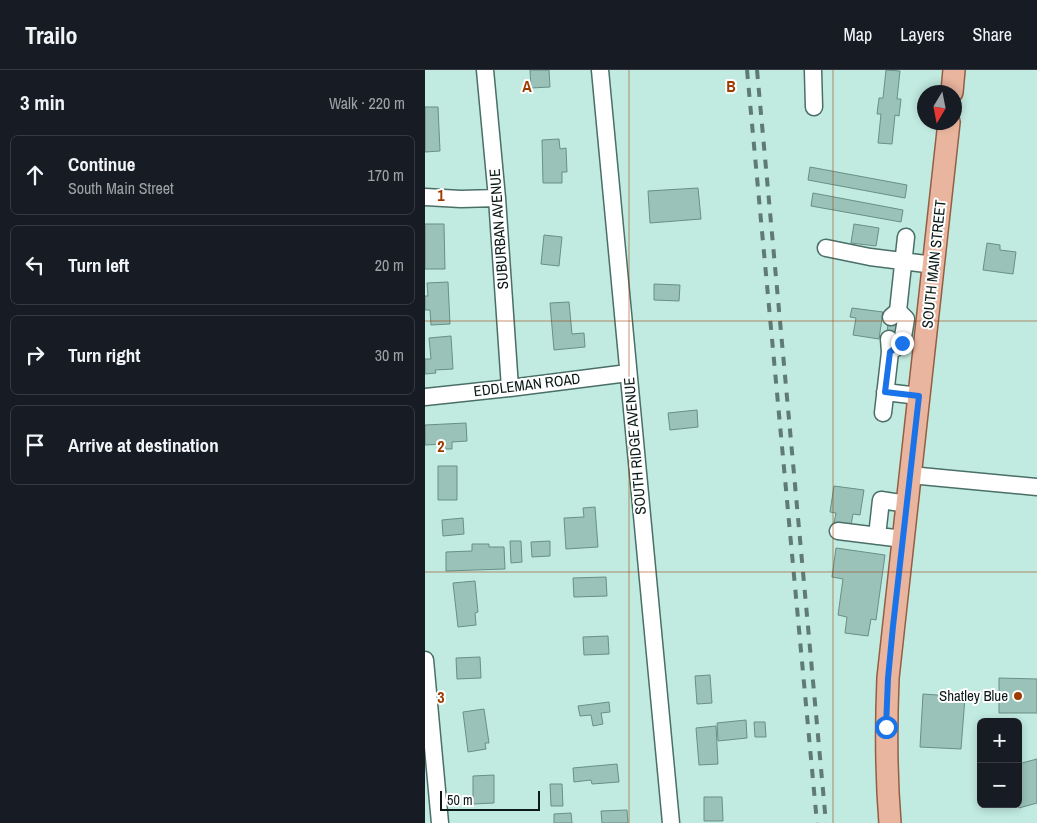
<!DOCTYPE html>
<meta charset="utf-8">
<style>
body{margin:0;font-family:"Archivo Narrow",sans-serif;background:#20242c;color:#f1f3f6}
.controls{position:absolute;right:15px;bottom:15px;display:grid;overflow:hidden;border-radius:8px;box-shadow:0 2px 8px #0003}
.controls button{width:45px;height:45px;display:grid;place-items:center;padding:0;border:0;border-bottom:1px solid #363941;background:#171b24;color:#f1f3f6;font:25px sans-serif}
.compass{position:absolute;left:492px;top:15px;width:45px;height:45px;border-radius:50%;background:#171b24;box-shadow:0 2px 8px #0003;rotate:190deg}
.scale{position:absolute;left:15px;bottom:12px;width:100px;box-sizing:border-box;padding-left:5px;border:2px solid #0b1a17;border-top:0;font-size:14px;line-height:18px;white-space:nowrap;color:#0b1a17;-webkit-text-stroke:4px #fff;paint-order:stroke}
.stop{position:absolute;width:15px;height:15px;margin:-11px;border:4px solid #1a73e8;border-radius:50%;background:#fff}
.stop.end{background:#1a73e8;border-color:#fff;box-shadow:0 1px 5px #0008}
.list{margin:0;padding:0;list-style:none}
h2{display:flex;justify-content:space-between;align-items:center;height:65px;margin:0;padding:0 20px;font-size:21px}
h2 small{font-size:16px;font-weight:400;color:#9ea1a6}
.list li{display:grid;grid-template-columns:32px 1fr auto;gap:15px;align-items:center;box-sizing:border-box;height:80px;margin:0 10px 10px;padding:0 10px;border:1px solid #363941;border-radius:8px}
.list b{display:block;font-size:19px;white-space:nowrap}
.list p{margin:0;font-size:16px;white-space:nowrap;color:#9ea1a6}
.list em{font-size:16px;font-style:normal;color:#9ea1a6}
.icon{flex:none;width:28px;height:28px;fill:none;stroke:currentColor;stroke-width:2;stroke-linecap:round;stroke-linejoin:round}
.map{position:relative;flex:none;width:612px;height:753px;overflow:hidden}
header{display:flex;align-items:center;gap:30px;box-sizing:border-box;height:70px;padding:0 25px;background:#171b24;border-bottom:1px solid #363941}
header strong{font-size:24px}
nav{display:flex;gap:28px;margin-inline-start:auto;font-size:18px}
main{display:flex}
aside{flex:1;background:#171b24}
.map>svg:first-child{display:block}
.building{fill:#9ac2b8;stroke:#698f86}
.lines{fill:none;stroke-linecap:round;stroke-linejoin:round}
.minor-casing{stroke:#4a6f67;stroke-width:19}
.major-casing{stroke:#925e44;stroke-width:24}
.minor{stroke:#fff;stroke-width:16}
.major{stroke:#e9b59e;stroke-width:21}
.rail{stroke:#607b75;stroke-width:4;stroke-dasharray:9 9;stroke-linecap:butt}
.route{stroke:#1a73e8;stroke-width:6}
.grid{fill:none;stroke:#9e3c00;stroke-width:1;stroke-opacity:0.55}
.poi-dot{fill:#9e3c00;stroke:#fff;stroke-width:2}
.labels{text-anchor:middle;stroke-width:4;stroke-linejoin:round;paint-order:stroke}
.street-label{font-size:15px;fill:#0b1a17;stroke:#fff}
.poi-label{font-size:15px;fill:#0b1a17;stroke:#fff;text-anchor:end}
.grid-label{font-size:16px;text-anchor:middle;font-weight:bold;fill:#9e3c00;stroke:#fff;stroke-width:4;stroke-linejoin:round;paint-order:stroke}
</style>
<header>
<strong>Trailo</strong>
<nav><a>Map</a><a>Layers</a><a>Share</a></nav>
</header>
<main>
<aside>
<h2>3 min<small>Walk · 220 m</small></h2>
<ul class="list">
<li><svg class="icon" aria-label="ahead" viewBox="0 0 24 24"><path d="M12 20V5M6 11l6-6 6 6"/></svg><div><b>Continue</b><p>South Main Street</p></div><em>170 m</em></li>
<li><svg class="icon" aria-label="left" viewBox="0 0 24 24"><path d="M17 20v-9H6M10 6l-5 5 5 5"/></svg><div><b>Turn left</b></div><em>20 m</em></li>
<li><svg class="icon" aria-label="right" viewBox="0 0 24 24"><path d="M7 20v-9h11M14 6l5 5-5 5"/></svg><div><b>Turn right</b></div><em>30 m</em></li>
<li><svg class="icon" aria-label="arrive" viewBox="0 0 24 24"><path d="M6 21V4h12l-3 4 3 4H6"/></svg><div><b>Arrive at destination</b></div></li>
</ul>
</aside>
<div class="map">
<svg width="612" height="753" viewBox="0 0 612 753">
<rect width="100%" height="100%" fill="#c1eae0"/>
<path class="building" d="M105 0H124L125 17 106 18Z
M461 0 475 1 472 29H476L474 46 470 45 467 74 453 73 456 44H452L454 28H458Z
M0 37H13L15 81 0 82Z
M134 69 135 79 141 78 142 102H137V113H118L117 70Z
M385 97 482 115 480 128 383 110Z
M273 118 276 149 225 153 223 121Z
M388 123 478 140 476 152 386 136Z
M0 154H19L20 199H0Z
M429 154 454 158 451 176 426 173Z
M119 165 137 167 134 196 116 194Z
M562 173 575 175V180L591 182 588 204 558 200Z
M23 212 25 254 6 255 5 240H0V226H3L2 213Z
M229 214 255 215 254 231 229 230Z
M144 232 147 264 159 263 160 277 129 280 125 233Z
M427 238 458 242 454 269 428 265 431 248 425 247Z
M464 247 478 249 475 271 461 269Z
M26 266 28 299 10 300 11 303 0 304V289H6L4 268Z
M272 340 273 357 245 360 243 343Z
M41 353 42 371 27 372V379H20V374L0 375V355Z
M13 396H32V430H13Z
M409 416 439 420 435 445 428 444 426 455 409 453 411 443 405 442Z
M170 437 173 477 141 479 139 448 159 447 158 438Z
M38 448 39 464 18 466 17 450Z
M85 471H96L97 492 86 493Z
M125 471V486L107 487 106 472Z
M47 474H64V477H79L80 499 21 501V482L47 481Z
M411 478 460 485 451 550 446 549 443 566 420 563 422 547 413 545 418 509 407 507Z
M181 507 182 526 149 527 148 508Z
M50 511 53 542 50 543 51 555 33 557 28 513Z
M183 566 184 584 159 585 158 567Z
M55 587 56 608 32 609 31 588Z
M285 605 287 633 272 634 270 606Z
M574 608 612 609V643H574Z
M498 624 540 627 536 679 495 677Z
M184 632 185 642 176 643 178 654 168 656 166 645 155 646 153 636Z
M59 639 64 673H60L61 679 43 682 38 642Z
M321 650 322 668 293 671 292 653Z
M329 652H340L341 667H330Z
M291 656 293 694 274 695 271 658Z
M612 689V733L594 738 592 734H593V694Z
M192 694 194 712 167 714 166 710 149 712 148 698Z
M69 705V733L48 734V706Z
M125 714H137L138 736H126Z
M279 727H297L298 751H279Z
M202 740 203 753H177L176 741Z
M146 743 147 753H129V744Z"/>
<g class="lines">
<defs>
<path id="minor" d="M60 0 72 128 85 318
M175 0 246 753
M388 0 389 37
M0 127 36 129 72 128
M401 178 445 187 509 195
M466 247 473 241 481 167
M465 282 477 273 481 249 473 241
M460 322 494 326
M0 327 85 318 203 303
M458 343 465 282 464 269
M485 405 612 417
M413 461 478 469
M452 466 456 430 482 434
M0 590 15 753"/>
<path id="major" d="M527 22 529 0
M465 753C461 704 461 656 463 608L524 52"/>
</defs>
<use href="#minor" class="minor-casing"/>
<use href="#major" class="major-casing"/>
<use href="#minor" class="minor"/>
<use href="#major" class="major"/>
<path class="rail" d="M322 0 392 753
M332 0 401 753"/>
</g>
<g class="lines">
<path class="route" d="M461 657 463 608 468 556 494 326 460 322 465 282 477 273"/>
</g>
<path class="grid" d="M204 0V753M408 0V753M0 251H612M0 502H612"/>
<circle class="poi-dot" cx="593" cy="626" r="5"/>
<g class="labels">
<g class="street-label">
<text transform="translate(74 159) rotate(-94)" y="5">SUBURBAN AVENUE</text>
<text transform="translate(509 194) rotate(-84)" y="5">SOUTH MAIN STREET</text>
<text transform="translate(102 315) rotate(-7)" y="5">EDDLEMAN ROAD</text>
<text transform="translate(210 376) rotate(-95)" y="5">SOUTH RIDGE AVENUE</text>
</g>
<g class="poi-label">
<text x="583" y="631">Shatley Blue</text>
</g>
</g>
<g class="grid-label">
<text x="102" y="22">A</text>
<text x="306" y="22">B</text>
<text x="16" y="131">1</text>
<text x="16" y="382">2</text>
<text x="16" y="633">3</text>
</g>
</svg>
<div class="controls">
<button>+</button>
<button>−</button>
</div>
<svg class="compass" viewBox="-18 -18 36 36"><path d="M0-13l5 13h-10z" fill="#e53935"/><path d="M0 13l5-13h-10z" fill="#9ea1a6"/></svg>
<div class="scale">50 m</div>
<div class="stop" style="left:461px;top:657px"></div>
<div class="stop end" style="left:477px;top:273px"></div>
</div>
</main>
